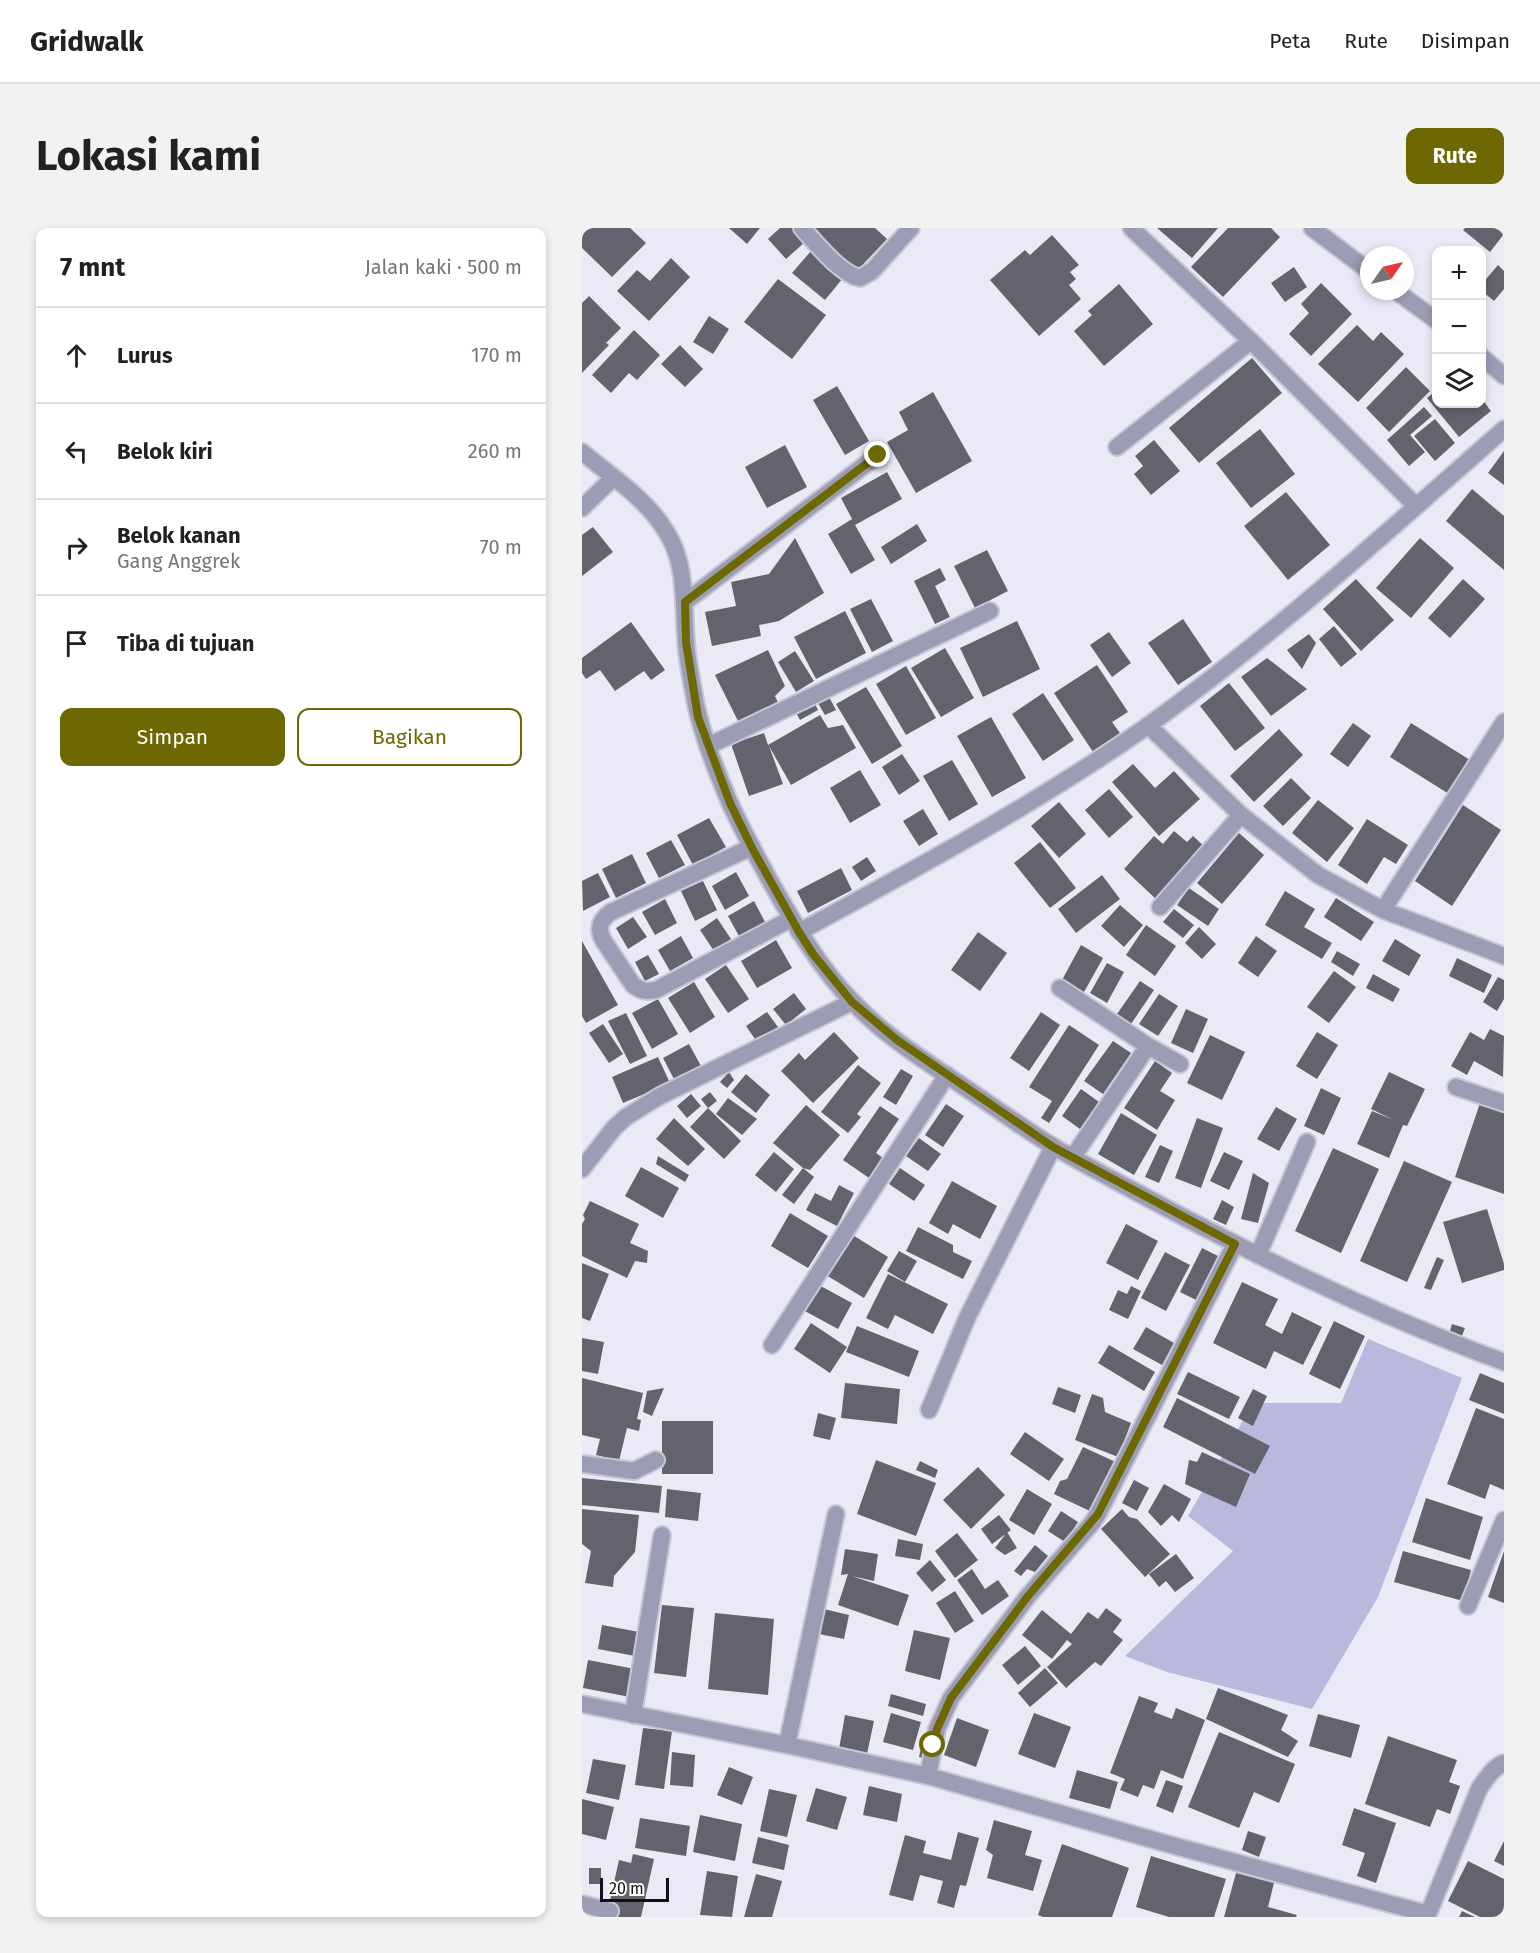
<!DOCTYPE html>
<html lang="id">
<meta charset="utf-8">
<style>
body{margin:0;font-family:"Fira Sans",sans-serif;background:#f2f2f2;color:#202124}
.controls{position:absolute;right:18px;top:18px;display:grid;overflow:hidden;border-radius:12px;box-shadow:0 3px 9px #0003}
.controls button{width:54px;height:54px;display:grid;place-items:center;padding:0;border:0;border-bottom:2px solid #e0e0e0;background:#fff;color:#202124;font:30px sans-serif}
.compass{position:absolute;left:778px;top:18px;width:54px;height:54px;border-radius:50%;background:#fff;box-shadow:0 3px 9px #0003;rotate:56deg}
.scale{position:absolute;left:18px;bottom:15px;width:69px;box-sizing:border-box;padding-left:6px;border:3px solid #111115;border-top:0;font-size:16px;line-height:21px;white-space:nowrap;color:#111115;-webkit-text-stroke:4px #fff;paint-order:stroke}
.stop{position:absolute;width:18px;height:18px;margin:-14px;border:4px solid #6d6801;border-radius:50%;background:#fff}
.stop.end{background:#6d6801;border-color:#fff;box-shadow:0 2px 6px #0008}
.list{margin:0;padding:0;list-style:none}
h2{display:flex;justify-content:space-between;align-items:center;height:78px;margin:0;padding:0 24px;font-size:26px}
h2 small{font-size:20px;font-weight:400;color:#757577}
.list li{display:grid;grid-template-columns:39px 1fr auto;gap:18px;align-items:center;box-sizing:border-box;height:96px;padding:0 24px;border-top:2px solid #e0e0e0}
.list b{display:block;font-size:22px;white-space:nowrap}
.list p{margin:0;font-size:20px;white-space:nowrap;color:#757577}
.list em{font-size:20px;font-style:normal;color:#757577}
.actions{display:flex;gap:12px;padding:18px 24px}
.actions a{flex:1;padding:14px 0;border:2px solid #6d6801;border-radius:12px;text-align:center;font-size:21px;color:#6d6801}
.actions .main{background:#6d6801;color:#fff}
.icon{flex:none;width:33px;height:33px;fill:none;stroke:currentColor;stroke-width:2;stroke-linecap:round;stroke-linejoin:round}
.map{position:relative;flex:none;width:922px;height:1689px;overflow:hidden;border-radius:12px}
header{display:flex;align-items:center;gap:36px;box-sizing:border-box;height:84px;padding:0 30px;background:#fff;border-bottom:2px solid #e0e0e0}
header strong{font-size:28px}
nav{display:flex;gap:33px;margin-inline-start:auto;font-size:21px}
.intro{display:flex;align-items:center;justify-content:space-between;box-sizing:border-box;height:144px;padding:0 36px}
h1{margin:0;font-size:42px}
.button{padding:15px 27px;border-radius:12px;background:#6d6801;color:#fff;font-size:21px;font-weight:700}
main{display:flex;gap:36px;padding:0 36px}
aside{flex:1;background:#fff;border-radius:12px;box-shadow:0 3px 9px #0003}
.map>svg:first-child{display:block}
.green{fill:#bab9dd}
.building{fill:#63636e}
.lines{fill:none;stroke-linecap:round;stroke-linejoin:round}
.minor-casing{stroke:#c7c7d3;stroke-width:20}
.tertiary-casing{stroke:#c7c7d3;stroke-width:20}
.minor{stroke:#9d9cb5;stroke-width:16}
.tertiary{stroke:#9d9cb5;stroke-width:16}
.route{stroke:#6d6801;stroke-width:8}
</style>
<header>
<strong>Gridwalk</strong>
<nav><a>Peta</a><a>Rute</a><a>Disimpan</a></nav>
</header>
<div class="intro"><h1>Lokasi kami</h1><a class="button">Rute</a></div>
<main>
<aside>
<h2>7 mnt<small>Jalan kaki · 500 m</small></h2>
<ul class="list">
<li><svg class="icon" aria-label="ahead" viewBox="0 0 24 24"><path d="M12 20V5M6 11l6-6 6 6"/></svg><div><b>Lurus</b></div><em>170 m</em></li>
<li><svg class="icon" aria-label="left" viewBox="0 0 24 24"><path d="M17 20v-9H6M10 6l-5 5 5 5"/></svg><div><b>Belok kiri</b></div><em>260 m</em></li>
<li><svg class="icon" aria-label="right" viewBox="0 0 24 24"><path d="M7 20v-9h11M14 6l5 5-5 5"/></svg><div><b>Belok kanan</b><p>Gang Anggrek</p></div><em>70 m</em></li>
<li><svg class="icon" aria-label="arrive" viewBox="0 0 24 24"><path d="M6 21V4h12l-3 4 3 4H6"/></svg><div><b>Tiba di tujuan</b></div></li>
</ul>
<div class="actions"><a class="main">Simpan</a><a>Bagikan</a></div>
</aside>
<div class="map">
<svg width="922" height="1689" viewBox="0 0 922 1689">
<rect width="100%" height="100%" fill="#eaeaf7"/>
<path class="green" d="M786 1111 880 1150 796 1369 730 1481 585 1444 543 1428 651 1323 606 1288 671 1175H759Z"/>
<path class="building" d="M0 0H48L64 15 30 49 0 20Z
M147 0H178L165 16Z
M198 0H210L223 14 204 31 186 11Z
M222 0H293L305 11 271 47Z
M575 0H636L610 30Z
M646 0H689L698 9 641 69 609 39Z
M883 0H922V6L908 24 881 2Z
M470 7 497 37 488 44 494 51 487 57 499 71 457 108 408 52 443 22 448 27Z
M229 23 261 50 243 72 210 45Z
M89 30 108 49 67 93 35 63 55 42 68 53Z
M916 37 922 43V61L912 73 900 63V56Z
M712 39 725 59 703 74 689 55Z
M196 51 244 87 210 131 162 94Z
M739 55 770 86 729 128 707 106 727 85 719 76Z
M537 56 571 96 522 138 492 103 510 87 506 83Z
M7 68 39 100 24 115 27 117 0 145V75Z
M127 88 147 101 131 126 111 114Z
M775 97 791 113 799 104 822 126 776 174 736 136Z
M52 102 78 127 55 152 47 145 29 165 10 147Z
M98 117 121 141 103 159 79 136Z
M670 130 700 165 617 235 587 200Z
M824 139 848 163 807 204 784 180Z
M255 158 287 213 263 227 231 172Z
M855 162V176H900V171L909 183 877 209 845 170Z
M351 164 390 233 334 265 305 214 326 202 317 184Z
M842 179 850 188 828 207 843 224 827 238 805 212Z
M853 191 873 215 853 233 832 208Z
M678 201 713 246 669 280 634 235Z
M572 212 598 243 569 267 552 246 561 238 553 228Z
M203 217 225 259 185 280 163 239Z
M922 223V257L906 245Z
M305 244 320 271 273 297 293 332 269 346 246 306 270 291 259 270Z
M890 261 922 288V342L864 293Z
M704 264 748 317 706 352 662 298Z
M335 296 345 313 309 336 299 319Z
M11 299 31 324 0 348V307Z
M213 310 242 365 197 393 177 397 179 408 130 418 123 384 154 378 149 354 187 346Z
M838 310 872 340 829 390 794 360Z
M405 322 426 363 393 380 372 338Z
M358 340 364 352 353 358 368 389 353 396 332 353Z
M774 351 812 392 779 423 741 381Z
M881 351 903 371 868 410 846 390Z
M289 371 311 413 290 424 268 381Z
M263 383 284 425 234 451 212 409Z
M601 391 630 434 596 457 566 415Z
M435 393 458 441 401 469 378 420Z
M49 394 83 442 69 452 62 443 33 463 18 442 4 451 0 445V430Z
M752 398 775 426 759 439 737 411Z
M527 404 549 435 530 449 508 417Z
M727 406 734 415 720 441 705 422Z
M363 420 392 470 359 489 329 440Z
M186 422 203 458 193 468 199 481 181 489 178 483 156 493 133 447Z
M213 423 232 453 214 464 196 434Z
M685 430 725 461 689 488 659 449Z
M515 437 546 484 530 494 540 508 513 527 472 465Z
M324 438 354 490 324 507 294 456Z
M647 455 683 500 653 523 618 478Z
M284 459 320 518 290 536 254 476Z
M461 465 492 512 461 533 430 486Z
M247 469 254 482 243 487 236 475Z
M231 472 236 482 218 492 212 481Z
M238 487 246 500 261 497 274 520 209 557 187 518 201 556 167 568 149 516 182 505 186 517Z
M409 489 444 550 410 569 375 508Z
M771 495 789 508 766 539 748 526Z
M829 495 888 532 867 566 808 529Z
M697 501 721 527 672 574 648 548Z
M320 526 338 553 317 567 300 539Z
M370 532 396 576 367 593 341 548Z
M551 536 573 560 592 543 618 571 577 608 530 554Z
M278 542 299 577 268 595 248 560Z
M709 550 729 570 701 598 681 578Z
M527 561 551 589 527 610 503 582Z
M736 572 772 600 745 634 710 605Z
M477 574 504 606 477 630 449 598Z
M881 577 919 602 870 678 833 653Z
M341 581 356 606 337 618 321 593Z
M127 590 144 619 111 637 95 607Z
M785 591 826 617 814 636 802 629 785 656 756 637Z
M592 603 605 614 611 608 623 619 575 672 542 641 572 608 581 616Z
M657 605 682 627 640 676 615 655Z
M89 612 103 637 77 650 64 625Z
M458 614 494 660 468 680 432 635Z
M50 626 64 655 34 670 20 641Z
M285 629 294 643 279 653 270 639Z
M259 640 270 662 226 685 215 663Z
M154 644 167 668 143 682 130 658Z
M16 645 28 669 1 683 0 653Z
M520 647 538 671 494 705 476 681Z
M121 653 135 682 113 693 99 663Z
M607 660 637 681 626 698 595 677Z
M703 663 733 681 722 699 750 715 740 731 683 697Z
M754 670 792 694 779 713 742 689Z
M83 671 95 695 73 707 60 684Z
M172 673 183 694 157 708 146 688Z
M538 677 561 697 542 719 519 698Z
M592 681 612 697 601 710 581 694Z
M51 689 65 709 46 721 34 700Z
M135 690 149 711 132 723 118 702Z
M564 697 594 718 573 748 544 727Z
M617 699 634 716 620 731 603 715Z
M396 704 425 725 398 763 369 742Z
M99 708 111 730 88 743 76 722Z
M674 708 695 723 676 749 656 735Z
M813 711 839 727 827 748 800 733Z
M194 712 210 740 175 760 159 733Z
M0 713 36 777 4 795 0 788Z
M499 717 521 730 502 764 480 752Z
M755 723 778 736 771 748 749 734Z
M66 727 77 746 63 753 53 734Z
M875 730 910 747 902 765 867 748Z
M525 735 542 744 525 775 508 765Z
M144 737 167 771 146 785 123 751Z
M752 743 774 759 747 795 725 779Z
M791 746 818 761 811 774 784 760Z
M916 749 922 752V771L915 783 901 774Z
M558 753 572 762 549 796 535 786Z
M112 754 133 789 108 805 86 770Z
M212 765 224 781 204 797 191 781Z
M577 766 596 778 576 808 557 796Z
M76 771 96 806 70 821 50 785Z
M604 781 626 791 611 825 589 815Z
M185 784 196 799 175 814 164 798Z
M459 784 478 797 447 843 428 830Z
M44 785 65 828 48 836 26 793Z
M21 796 41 826 27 835 7 805Z
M487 797 517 817 467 895 459 890 470 873 447 859Z
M908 801 922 808 921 849 892 833 885 847 869 838 888 804 902 812Z
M252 804 277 830 231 875 199 843 217 825 223 832Z
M735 804 756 817 735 851 714 838Z
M628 807 663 824 640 872 605 855Z
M531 813 549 825 521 866 502 853Z
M107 816 119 838 93 853 81 830Z
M76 829 88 855 41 875 30 849Z
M573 833 590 845 578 863 593 872 575 902 542 880Z
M276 837 299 855 275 886 279 889 266 905 239 884Z
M319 841 331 848 314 877 301 869Z
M147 844 152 852 145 860 138 854Z
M807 844 843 861 825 898 821 897 807 930 775 916 790 883 812 892 789 881Z
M164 846 188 867 174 885 149 864Z
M739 860 759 870 742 907 722 898Z
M499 861 517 874 498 901 480 888Z
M128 864 135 873 126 880 119 871Z
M109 866 119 878 105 890 95 878Z
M146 870 175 891 160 907 134 886Z
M898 875 922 883V966L873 949Z
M364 876 382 888 361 919 343 907Z
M224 877 258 907 228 942 221 940 191 915Z
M298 878 317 891 294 925 304 932 290 952 261 932Z
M694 879 715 891 697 923 675 911Z
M126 880 159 913 142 931 108 899Z
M539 885 575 907 552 947 516 926Z
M92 890 123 921 106 938 74 911Z
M615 890 641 900 619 960 593 950Z
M337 910 359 926 346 943 324 928Z
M578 917 591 923 577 955 563 949Z
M751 920 797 941 759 1025 713 1003Z
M192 924 212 941 194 964 173 947Z
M642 924 661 933 647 962 628 953Z
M76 928 107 947 103 954 74 936Z
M822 933 870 954 825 1054 778 1033Z
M59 939 97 960 81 990 43 968Z
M221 940 232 949 212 976 200 967Z
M318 940 343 957 332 973 307 956Z
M671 945 687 955 676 995 659 991Z
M370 953 415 978 398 1011 371 996 366 1006 347 995Z
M257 957 272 965 255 998 224 982 233 965 249 973Z
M640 972 652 979 644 997 631 991Z
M8 973 57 996 48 1015 66 1023 65 1035 53 1033 45 1050 0 1028V996L3 991 1 987Z
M905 981 922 1036V1042L880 1055 861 994Z
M208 985 246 1008 226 1040 189 1018Z
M544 996 576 1013 556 1052 524 1035Z
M336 999 371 1017V1024L390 1033 381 1051 324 1023Z
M269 1006 306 1029 282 1070 244 1047Z
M620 1020 636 1028 614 1072 598 1064Z
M317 1023 335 1033 323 1054 305 1043Z
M583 1024 608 1037 584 1083 559 1070Z
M855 1029 862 1032 849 1062 842 1060Z
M0 1035 27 1046 8 1093 0 1090Z
M306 1046 366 1076 351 1106 313 1087 306 1101 284 1090Z
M660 1054 696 1071 683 1097 700 1106 710 1084 740 1099 721 1137 692 1123 684 1141 631 1115Z
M235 1056 270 1075 256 1101 221 1082Z
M549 1058 559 1063 546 1091 527 1082 536 1062 545 1066Z
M752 1093 783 1108 758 1161 727 1146Z
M229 1095 265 1119 248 1145 212 1121Z
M870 1096 883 1100 879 1110 867 1106Z
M275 1098 337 1123 327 1149 264 1124Z
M564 1099 592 1115 580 1137 551 1121Z
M0 1110 22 1114 16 1146 0 1143Z
M527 1117 573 1144 562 1163 516 1135Z
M606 1144 658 1169 647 1191 595 1166Z
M898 1145 922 1155V1186L887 1172Z
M0 1150 61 1165 55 1191 59 1192 57 1203 45 1200 37 1233 14 1227 18 1211 0 1207Z
M263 1155 318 1161 315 1196 259 1190Z
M476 1159 499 1167 493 1185 470 1176Z
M82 1160 70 1188 61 1184 65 1163Z
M671 1161 685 1168 671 1198 656 1190Z
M510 1166 521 1170 523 1184 549 1195 536 1229 493 1212Z
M595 1170 688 1218 673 1246 581 1199Z
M894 1180 922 1191V1262L908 1256 903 1271 865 1256Z
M236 1185 254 1190 248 1212 231 1208Z
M80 1193H131V1246H80Z
M443 1204 482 1231 467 1253 428 1226Z
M501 1219 538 1236 514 1286 472 1266 478 1253 485 1251Z
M620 1224 668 1246 654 1279 603 1256 607 1232 615 1234Z
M294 1232 354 1255 334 1308 275 1286Z
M338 1233 356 1242 353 1250 334 1242Z
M396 1239 423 1267 389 1301 361 1272Z
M0 1250 80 1258 77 1285 0 1277Z
M552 1252 567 1260 555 1283 540 1275Z
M582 1256 609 1271 597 1294 590 1287 579 1298 566 1284Z
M85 1261 119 1265 116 1293 83 1289Z
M445 1261 470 1276 452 1307 427 1292Z
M844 1270 901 1289 888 1332 830 1314Z
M0 1281 57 1287 53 1324 32 1348 31 1359 3 1355 9 1323 0 1316Z
M540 1281 547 1289 555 1291 588 1326 563 1349 519 1301Z
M479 1283 496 1294 483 1314 466 1303Z
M417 1287 429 1302 410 1316 399 1301Z
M425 1304 435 1320 423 1327 413 1320Z
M375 1305 396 1332 373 1350 353 1323Z
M316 1311 341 1316 338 1332 313 1328Z
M453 1317 466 1328 453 1344 445 1341 439 1348 432 1343Z
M263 1321 296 1326 292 1353 270 1348 327 1367 316 1398 256 1377 266 1346 259 1347Z
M821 1323 889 1342 881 1373 812 1354Z
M922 1323V1375L906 1369Z
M594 1326 612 1350 593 1364 584 1353 577 1359 567 1346Z
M348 1332 364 1352 350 1364 334 1345Z
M390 1341 403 1361 416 1352 427 1368 400 1387 375 1352Z
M373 1363 392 1393 373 1405 354 1375Z
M80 1377 112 1380 104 1449 72 1445Z
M524 1380 540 1392 531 1404 541 1412 519 1438 513 1434 484 1460 465 1439 490 1416 485 1412 470 1431 440 1407 460 1382 489 1406 506 1384 516 1391Z
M242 1381 267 1387 262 1411 237 1406Z
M133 1385 192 1391 186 1467 126 1461Z
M20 1397 57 1404 53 1428 16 1421Z
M332 1402 368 1410 358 1452 323 1443Z
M443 1418 459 1438 436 1457 420 1437Z
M6 1432 53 1441 48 1469 1 1460Z
M463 1440 476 1455 448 1479 436 1465Z
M636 1460 706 1487 699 1502 716 1513 706 1529 624 1491Z
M309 1466 344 1476 341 1488 306 1478Z
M557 1468 576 1475 572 1484 590 1491 594 1480 623 1492 601 1551 579 1542 572 1561 561 1557 556 1569 538 1562 543 1551 528 1545Z
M309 1485 339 1494 331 1522 301 1514Z
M452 1485 489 1499 473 1540 436 1526Z
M736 1486 778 1497 769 1530 727 1518Z
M263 1487 292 1493 285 1526 257 1521Z
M375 1490 407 1502 394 1539 362 1527Z
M61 1500 90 1503 82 1561 53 1557Z
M637 1504 713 1536 697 1575 672 1564 657 1600 606 1579Z
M342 1506 350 1508 345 1531 337 1529Z
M806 1508 875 1532 867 1554 878 1558 868 1586 855 1581 848 1599 783 1576Z
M90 1524 113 1527 111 1559 88 1557Z
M11 1531 44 1537 37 1572 4 1565Z
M147 1539 171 1549 160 1577 135 1567Z
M495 1542 536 1554 528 1581 487 1570Z
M584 1552 601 1558 591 1585 574 1578Z
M287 1558 320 1566 315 1594 281 1587Z
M234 1560 265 1569 255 1602 224 1593Z
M187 1561 215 1567 205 1609 178 1603Z
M0 1571 32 1579 24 1612 0 1606Z
M772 1580 814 1595 794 1655 775 1648 783 1625 760 1617Z
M118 1587 160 1596 153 1633 111 1624Z
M58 1590 108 1598 104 1628 53 1620Z
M412 1592 450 1603 443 1627 460 1632 451 1663 405 1650 411 1627 404 1622Z
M666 1603 684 1609 677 1629 660 1622Z
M376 1604 397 1610 384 1658 378 1657 372 1680 355 1675 361 1653 338 1647 331 1673 307 1667 323 1607 344 1613 341 1625 369 1632Z
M176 1609 207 1617 202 1642 170 1635Z
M922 1613V1638L912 1633Z
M480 1616 547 1640 530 1689H461L456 1687Z
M51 1626 72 1631 59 1689H35L37 1679 27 1677 37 1632 49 1635Z
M569 1628 644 1651 632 1689H587L554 1679Z
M886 1633 922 1651V1689H898L866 1673Z
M7 1640H19V1656H7Z
M125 1643 156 1648 150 1689 118 1687Z
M654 1645 692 1655 686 1679 715 1687 714 1689H642Z
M174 1646 200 1653 190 1689H162Z
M880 1683 893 1689H877Z"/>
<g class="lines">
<defs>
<path id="minor" d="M220 0C234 15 258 46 278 50L290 43 329 0
M549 0 669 113 834 278
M730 0 787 43
M814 63 855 93
M900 129 922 148
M535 219 669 113
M0 280 31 250
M103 374 296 227
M566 497 659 587 736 647 801 682 922 728
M126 518 408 383
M170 619 29 684C18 692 15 700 21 712L51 757C59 763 64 764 74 762L209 691
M578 679 659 587
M801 682 922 494
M217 704C335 640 454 576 564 499 690 409 806 303 922 201
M478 760 566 818 598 836
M874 859 922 875
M491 929 566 818
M0 941 32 900 44 889 78 868 270 774
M676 1027 725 914
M190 1117 365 847
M347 1182 385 1090 471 919
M0 1236 52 1243 74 1232
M886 1378 922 1292
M0 1476 205 1517 346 1548 593 1618 846 1686
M51 1487 80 1307
M205 1517 254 1286
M346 1548 355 1501 369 1470 446 1368 510 1295 516 1286 653 1016
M0 1676 28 1683
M845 1689 897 1561C904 1551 910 1540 922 1535"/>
<path id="tertiary" d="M0 224C29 248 66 272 85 305 105 337 101 377 104 413 105 429 108 445 111 461 117 500 132 537 147 573 159 600 174 627 188 653 212 695 236 738 270 773 304 810 350 837 391 865 418 883 444 902 472 919 510 941 549 961 588 982 696 1039 807 1092 922 1134"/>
</defs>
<use href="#minor" class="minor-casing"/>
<use href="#tertiary" class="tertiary-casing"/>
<use href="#minor" class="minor"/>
<use href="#tertiary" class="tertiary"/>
</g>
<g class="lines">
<path class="route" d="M296 227 103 374 104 414 116 489 148 575 170 620 217 704 231 726 270 774 315 812 471 919 653 1016 516 1286 446 1368 369 1470 355 1501 351 1517"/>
</g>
</svg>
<div class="controls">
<button>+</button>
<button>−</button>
<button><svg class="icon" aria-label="layers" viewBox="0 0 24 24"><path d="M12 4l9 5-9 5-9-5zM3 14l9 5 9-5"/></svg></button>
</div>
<svg class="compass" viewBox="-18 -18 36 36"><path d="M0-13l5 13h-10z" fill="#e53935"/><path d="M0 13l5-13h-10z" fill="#757577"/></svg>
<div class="scale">20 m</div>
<div class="stop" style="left:351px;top:1517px"></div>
<div class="stop end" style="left:296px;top:227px"></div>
</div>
</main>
